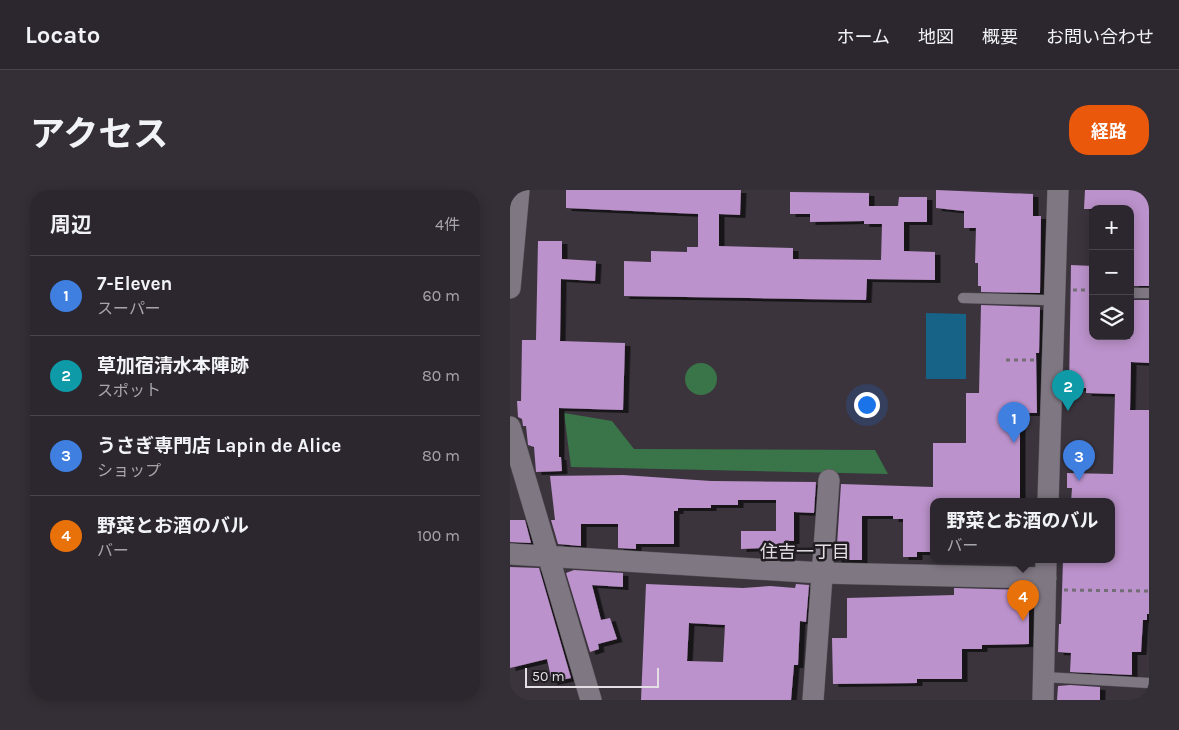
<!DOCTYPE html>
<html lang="ja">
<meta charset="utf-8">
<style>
body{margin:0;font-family:Karla,"Noto Sans JP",sans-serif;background:#342f36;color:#f1f3f6}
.controls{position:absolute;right:15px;top:15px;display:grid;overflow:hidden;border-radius:10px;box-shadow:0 2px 12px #0003}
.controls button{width:45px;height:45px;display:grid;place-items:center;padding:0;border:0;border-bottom:1px solid #48444a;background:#2c272e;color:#f1f3f6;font:25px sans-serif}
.scale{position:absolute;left:15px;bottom:12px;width:134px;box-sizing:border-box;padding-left:5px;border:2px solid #e3dfe5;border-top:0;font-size:14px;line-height:18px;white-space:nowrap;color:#e3dfe5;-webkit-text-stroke:4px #201d21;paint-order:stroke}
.you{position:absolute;left:356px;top:214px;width:18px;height:18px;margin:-12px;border:4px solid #fff;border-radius:50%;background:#1a73e8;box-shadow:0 0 0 8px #1a73e833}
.badge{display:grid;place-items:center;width:32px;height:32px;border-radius:50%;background:#ea580c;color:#fff;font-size:16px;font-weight:700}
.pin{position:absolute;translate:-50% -41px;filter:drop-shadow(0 1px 2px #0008)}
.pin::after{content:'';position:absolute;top:26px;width:18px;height:15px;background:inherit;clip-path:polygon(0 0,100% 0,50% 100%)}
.popup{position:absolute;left:420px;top:308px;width:185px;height:65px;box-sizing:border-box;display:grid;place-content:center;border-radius:10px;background:#2c272e;filter:drop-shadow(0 1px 4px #0005);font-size:16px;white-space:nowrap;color:#a6a5aa}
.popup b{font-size:19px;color:#f1f3f6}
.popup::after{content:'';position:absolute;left:50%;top:100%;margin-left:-10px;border:10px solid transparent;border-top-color:#2c272e}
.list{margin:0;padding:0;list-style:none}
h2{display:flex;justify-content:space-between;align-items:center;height:65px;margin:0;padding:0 20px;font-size:21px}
h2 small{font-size:16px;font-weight:400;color:#a6a5aa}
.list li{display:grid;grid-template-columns:32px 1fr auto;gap:15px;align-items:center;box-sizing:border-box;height:80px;padding:0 20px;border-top:1px solid #48444a}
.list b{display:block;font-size:19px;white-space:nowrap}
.list p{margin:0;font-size:16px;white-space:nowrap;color:#a6a5aa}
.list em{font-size:16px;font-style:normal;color:#a6a5aa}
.icon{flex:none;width:28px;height:28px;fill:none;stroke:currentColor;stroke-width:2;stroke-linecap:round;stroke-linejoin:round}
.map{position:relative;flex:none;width:639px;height:510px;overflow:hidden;border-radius:20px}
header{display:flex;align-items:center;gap:30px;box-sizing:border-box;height:70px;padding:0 25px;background:#2c272e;border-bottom:1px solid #48444a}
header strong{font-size:24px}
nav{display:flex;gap:28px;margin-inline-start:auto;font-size:18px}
.intro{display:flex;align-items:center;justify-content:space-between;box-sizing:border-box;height:120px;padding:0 30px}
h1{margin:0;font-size:35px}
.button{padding:12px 22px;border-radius:20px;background:#ea580c;color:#fff;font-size:18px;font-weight:700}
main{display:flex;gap:30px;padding:0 30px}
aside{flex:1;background:#2c272e;border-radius:20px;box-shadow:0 2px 12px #0003}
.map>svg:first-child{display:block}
.forest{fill:#3a7449}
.water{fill:#176388}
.building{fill:#bb92cb;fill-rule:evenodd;filter:url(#shadow)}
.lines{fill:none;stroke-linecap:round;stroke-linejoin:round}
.service-casing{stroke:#58535a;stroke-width:11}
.minor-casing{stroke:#58535a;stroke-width:22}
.path{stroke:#736d75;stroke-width:3;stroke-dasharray:4 4;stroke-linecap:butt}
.service{stroke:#7f7782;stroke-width:10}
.minor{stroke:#7f7782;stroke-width:21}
.labels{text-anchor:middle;stroke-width:5;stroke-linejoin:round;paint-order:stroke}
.neighbourhood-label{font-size:18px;fill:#e3dfe5;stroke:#201d21}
</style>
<header>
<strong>Locato</strong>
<nav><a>ホーム</a><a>地図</a><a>概要</a><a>お問い合わせ</a></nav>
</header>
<div class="intro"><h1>アクセス</h1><a class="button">経路</a></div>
<main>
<aside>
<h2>周辺<small>4件</small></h2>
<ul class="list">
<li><span class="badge" style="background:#3f7fe0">1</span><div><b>7-Eleven</b><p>スーパー</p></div><em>60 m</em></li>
<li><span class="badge" style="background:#0f9aa8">2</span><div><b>草加宿清水本陣跡</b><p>スポット</p></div><em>80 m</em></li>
<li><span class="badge" style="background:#3f7fe0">3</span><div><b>うさぎ専門店 Lapin de Alice</b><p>ショップ</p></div><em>80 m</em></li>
<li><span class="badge" style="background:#e8710a">4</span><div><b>野菜とお酒のバル</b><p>バー</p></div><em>100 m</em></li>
</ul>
</aside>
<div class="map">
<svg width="639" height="510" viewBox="0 0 639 510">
<defs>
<filter id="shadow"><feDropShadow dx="5.5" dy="3" stdDeviation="0" flood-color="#0009"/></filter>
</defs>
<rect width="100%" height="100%" fill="#3b343d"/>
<path class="forest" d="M175 189a16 16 0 1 1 32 0a16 16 0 1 1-32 0Z
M54 223 102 231 124 259 365 260 378 284 61 277Z"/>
<path class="water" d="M416 123 456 124V189H416Z"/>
<path class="building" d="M56 0H231L230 25 209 24V56L283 58V69L371 70 372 34H354V31L300 32V24H280V2L359 3V16H388L389 7H417V32H394V61L425 62V90L357 89 356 110 114 106V71L141 72V61L177 62V57H188V24L56 18Z
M426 0 523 4V26H531L530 103 471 102V96H468V73H465L466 38H454V21L426 18Z
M575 0H639V96H623L624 90H620V19H574Z
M28 51H52V69L86 71 85 91 51 89 50 151 115 153 113 220 49 218V267H51L52 281 26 282 24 257 18 255 16 236H13L12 229 8 227 7 211H11L12 150H26Z
M561 75 583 76V148L620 149 623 110H639V173L621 172 620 220H639V424H637V430H633L631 462H622V485L560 482 561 463 548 462 549 434H551L553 370H602V312H561L562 298H557V283L603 284 605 204 576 203V198H559Z
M471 115 530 117 529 163H526L527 223H510V312H424V362H407V367H393V329H383V326H352V370H326L331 294 423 297V253H456V203H469Z
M113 285 201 291 306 292 304 323 284 322V351H275V357L231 359V341H266V310H228V315H201V318H168V321H164V354H126V359L108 358V334H71V356L48 354 41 330H45L40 286Z
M0 330H15L21 353 0 352Z
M0 377 29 378 61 488 42 492 37 469 0 478Z
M64 380 113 383V397L82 395 91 430 100 428 107 449 88 454 89 459 80 462 56 383Z
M136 394 233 398 260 396 285 398 286 394 299 395 296 432 290 431 288 475H284L281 510H131ZM179 433 215 435 213 472 177 471Z
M444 398 519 400V454L472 455V459H452V489H407V493L323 494 322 448H337V408L444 405Z
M560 495 590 497V510H547L548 496Z"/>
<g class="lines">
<defs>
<path id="service" d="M620 103H639
M453 108 533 110
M534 487 639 493"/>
<path id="minor" d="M0 98 9 0
M0 237 81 510
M538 312 548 0
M0 364 312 383 536 388
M303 510 319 290
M533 510 536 370"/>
</defs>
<use href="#service" class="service-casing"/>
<use href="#minor" class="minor-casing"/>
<path class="path" d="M563 100H583
M496 170H525
M554 400 639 401"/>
<use href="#service" class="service"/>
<use href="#minor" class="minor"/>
</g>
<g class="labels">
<g class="neighbourhood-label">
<text x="295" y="368">住吉一丁目</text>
</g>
</g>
</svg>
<div class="controls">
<button>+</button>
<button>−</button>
<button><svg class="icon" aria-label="layers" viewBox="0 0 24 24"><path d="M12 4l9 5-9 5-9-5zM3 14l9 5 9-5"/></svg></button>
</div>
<div class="scale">50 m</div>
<div class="you"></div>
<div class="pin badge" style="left:504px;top:253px;background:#3f7fe0">1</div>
<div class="pin badge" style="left:558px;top:221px;background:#0f9aa8">2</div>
<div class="pin badge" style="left:569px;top:291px;background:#3f7fe0">3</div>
<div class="pin badge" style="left:513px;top:431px;background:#e8710a">4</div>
<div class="popup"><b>野菜とお酒のバル</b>バー</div>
</div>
</main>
